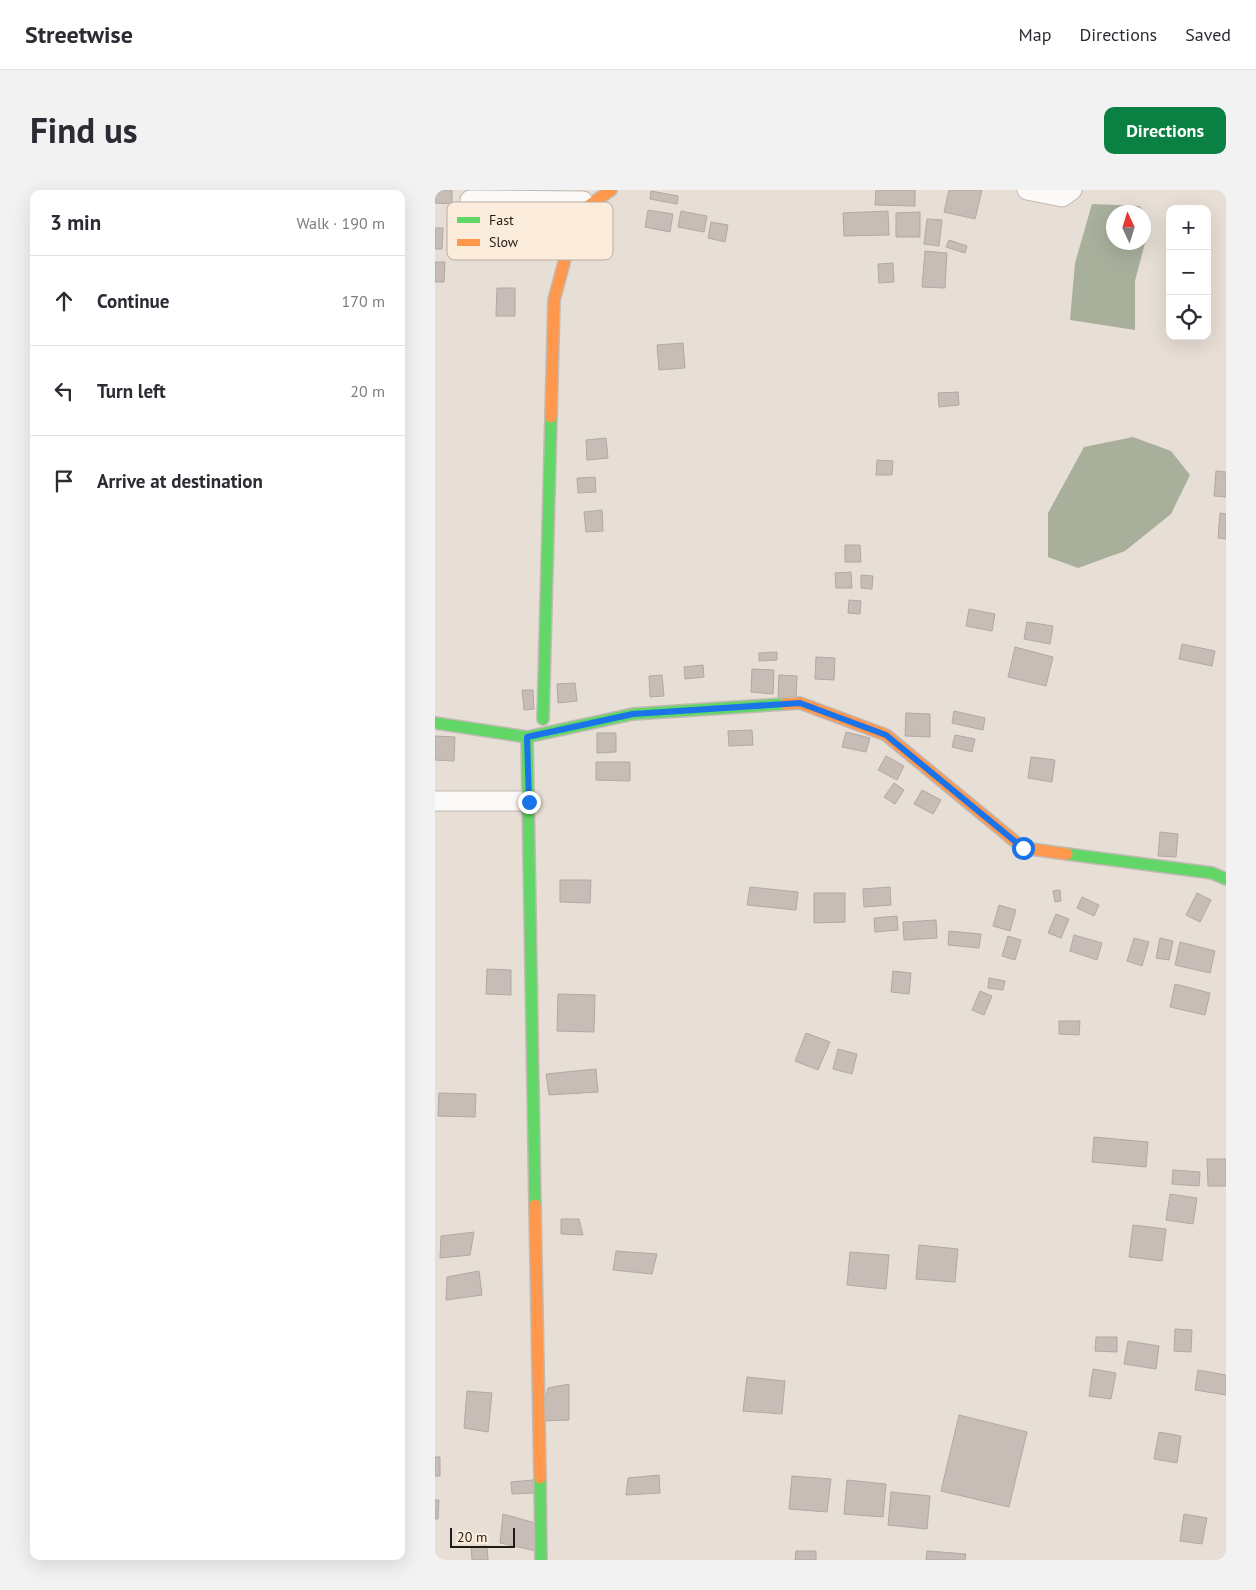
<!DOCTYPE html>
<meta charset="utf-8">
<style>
body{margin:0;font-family:"PT Sans",sans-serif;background:#f2f2f3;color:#2b2b33}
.controls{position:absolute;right:15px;top:15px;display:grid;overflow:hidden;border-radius:10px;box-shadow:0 5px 20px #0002}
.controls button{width:45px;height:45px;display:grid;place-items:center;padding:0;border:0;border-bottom:1px solid #e1e1e2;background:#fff;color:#2b2b33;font:25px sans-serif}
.compass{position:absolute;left:671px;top:15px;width:45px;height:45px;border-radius:50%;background:#fff;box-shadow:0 5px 20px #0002;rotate:356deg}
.scale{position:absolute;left:15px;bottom:12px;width:65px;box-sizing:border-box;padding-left:5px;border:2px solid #211b16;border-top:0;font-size:14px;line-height:18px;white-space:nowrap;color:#211b16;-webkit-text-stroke:4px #fbecdb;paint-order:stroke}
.stop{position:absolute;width:15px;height:15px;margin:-11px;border:4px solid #1a73e8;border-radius:50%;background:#fff}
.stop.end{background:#1a73e8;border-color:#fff;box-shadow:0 1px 5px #0008}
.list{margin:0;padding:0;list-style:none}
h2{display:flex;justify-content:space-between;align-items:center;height:65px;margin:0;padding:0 20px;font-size:21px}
h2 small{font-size:16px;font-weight:400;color:#7c7c81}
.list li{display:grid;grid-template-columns:32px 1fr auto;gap:15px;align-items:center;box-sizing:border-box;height:90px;padding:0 20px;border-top:1px solid #e1e1e2}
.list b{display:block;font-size:19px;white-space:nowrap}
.list em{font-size:16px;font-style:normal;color:#7c7c81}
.icon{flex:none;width:28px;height:28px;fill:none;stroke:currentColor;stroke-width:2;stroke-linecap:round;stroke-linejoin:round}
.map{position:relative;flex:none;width:791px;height:1370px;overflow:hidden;border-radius:10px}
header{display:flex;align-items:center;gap:30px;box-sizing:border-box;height:70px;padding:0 25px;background:#fff;border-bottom:1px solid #e1e1e2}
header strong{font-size:24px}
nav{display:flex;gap:28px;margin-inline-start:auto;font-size:18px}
.intro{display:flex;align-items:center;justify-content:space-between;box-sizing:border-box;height:120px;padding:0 30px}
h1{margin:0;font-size:35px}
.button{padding:12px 22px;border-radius:10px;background:#0b8043;color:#fff;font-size:18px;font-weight:700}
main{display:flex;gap:30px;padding:0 30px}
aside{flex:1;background:#fff;border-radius:10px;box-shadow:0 5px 20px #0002}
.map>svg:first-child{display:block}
.water{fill:#a8b09c;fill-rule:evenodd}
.building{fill:#c7bcb6;stroke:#b1a9a4}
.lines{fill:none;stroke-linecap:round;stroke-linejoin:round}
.street-casing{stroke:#c1bab3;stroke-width:21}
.fast-casing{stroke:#c1bab3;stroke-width:14}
.slow-casing{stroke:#c1bab3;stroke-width:14}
.street{stroke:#fbfaf9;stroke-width:19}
.fast{stroke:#63d668;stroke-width:11}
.slow{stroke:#ff974d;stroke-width:11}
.route{stroke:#1a73e8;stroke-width:6}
.key{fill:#fbecdb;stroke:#baada0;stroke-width:1}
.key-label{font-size:14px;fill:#211b16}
</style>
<header>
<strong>Streetwise</strong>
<nav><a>Map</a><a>Directions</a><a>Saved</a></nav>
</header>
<div class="intro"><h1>Find us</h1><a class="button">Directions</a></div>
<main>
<aside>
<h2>3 min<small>Walk · 190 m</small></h2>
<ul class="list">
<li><svg class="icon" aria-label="ahead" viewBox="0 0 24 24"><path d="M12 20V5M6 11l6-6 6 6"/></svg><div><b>Continue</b></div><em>170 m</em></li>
<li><svg class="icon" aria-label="left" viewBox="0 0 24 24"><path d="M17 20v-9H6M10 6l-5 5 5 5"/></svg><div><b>Turn left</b></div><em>20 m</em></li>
<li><svg class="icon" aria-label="arrive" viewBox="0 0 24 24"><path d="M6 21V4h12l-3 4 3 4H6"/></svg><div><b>Arrive at destination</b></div></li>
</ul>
</aside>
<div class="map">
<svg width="791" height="1370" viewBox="0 0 791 1370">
<rect width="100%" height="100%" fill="#e7ded5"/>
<path class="water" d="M657 14 705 16 715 34 700 91V140L635 130 640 73ZM678 22H708V52H678Z
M698 247 736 261 755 285 736 324 690 361 643 378 613 367V323L649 257Z"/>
<path class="building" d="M0 0H17V14L0 13Z
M441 0H480V16L440 15Z
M514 0H547L540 29 509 22Z
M216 1 243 6 242 14 215 9Z
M213 20 238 24 235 42 210 37Z
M246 21 272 26 269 42 243 37Z
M453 21 454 45 409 46 408 23Z
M485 22V47H461V23Z
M492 29 507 30 504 56 489 54Z
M276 32 293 35 290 52 273 48Z
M0 38H8L7 59H0Z
M514 50 532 56 530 63 511 57Z
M490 61 512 63 510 98 487 97Z
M0 72H10L9 92H0Z
M458 73 459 92 444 93 443 74Z
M62 98H80V126H61Z
M248 153 250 178 224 180 222 155Z
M523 202 524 215 504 217 503 203Z
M171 248 173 268 152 270 151 250Z
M442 270 458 271 457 285H441Z
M781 281 791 282V307L779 306Z
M160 287 161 302 143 303 142 288Z
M167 320 168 341 151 342 149 322Z
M785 323 791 324V349L783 348Z
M410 355H425L426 372H410Z
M416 382 417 398H401L400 383Z
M426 385 438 386 437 399 426 398Z
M414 410 426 411 425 424 413 423Z
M534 419 560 424 557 441 531 436Z
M592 432 618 436 615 454 589 449Z
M747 454 780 461 777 476 744 469Z
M580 457 618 467 611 496 573 487Z
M342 462V470L324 471V463Z
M381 467 400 468 399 490 380 489Z
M268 475 269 487 250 489 249 477Z
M317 479 339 480 338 504 316 502Z
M227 485 229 506 215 507 214 486Z
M344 485 362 486 361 509 343 508Z
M140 493 142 511 123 513 122 494Z
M87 500H98L99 519 89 520Z
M519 521 550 528 548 540 517 533Z
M471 523 495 524V547L470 546Z
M317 540 318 555 294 556 293 541Z
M411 542 435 548 431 562 407 557Z
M162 543H181V562L162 563Z
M520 545 540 549 537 562 517 557Z
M0 546 20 547 19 571 0 570Z
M451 566 469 576 462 590 443 580Z
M596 567 620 570 617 592 593 588Z
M161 572H195V591L161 590Z
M459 593 469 600 460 614 449 607Z
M487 600 506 610 498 624 479 614Z
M725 642 743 644 741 667 723 666Z
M125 690H156L155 713 125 712Z
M315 697 363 702 361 720 312 715Z
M455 697 456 715 429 717 428 699Z
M625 700 626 711 620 712 618 701Z
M379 703H410V732L379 733Z
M762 703 776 710 765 732 751 725Z
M647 707 664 715 659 726 642 718Z
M564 715 581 720 575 741 558 736Z
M621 724 634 729 626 748 613 743Z
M462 726 463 740 440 742 439 728Z
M501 730 502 748 469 750 468 732Z
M514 741 546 744 544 758 513 755Z
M639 745 667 753 662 770 635 761Z
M573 746 586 750 580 770 567 766Z
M699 748 714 752 707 776 692 771Z
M725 748 738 751 734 770 721 768Z
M745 752 780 761 775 783 740 775Z
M52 779 76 780V805L51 804Z
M458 781 476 783 474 804 456 802Z
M554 788 570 791 568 800 553 798Z
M740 794 775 803 770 825 735 817Z
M545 801 557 806 549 825 537 820Z
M123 804 160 805 159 842 122 841Z
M624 831H645L644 845 624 844Z
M371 843 395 852 383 880 360 871Z
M403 859 422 864 417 884 398 879Z
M161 879 163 902 114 905 111 884Z
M4 903 41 904 40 927 3 926Z
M659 947 713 952 711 977 657 972Z
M772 969H791V996H773Z
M738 980 765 982 764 996 737 994Z
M735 1004 762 1008 758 1034 731 1030Z
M126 1029H144L148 1045 126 1044Z
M698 1035 731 1039 727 1071 694 1067Z
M39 1042 35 1065 5 1068 6 1046Z
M484 1055 523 1059 520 1092 481 1089Z
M181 1061 222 1064 217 1084 178 1080Z
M415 1062 454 1065 451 1099 412 1095Z
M44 1081 47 1105 11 1110 12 1087Z
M740 1139 757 1140 756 1162 739 1161Z
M661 1147H682V1162L660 1161Z
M693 1151 724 1156 721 1179 689 1174Z
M658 1179 681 1183 676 1209 654 1206Z
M763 1180 791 1185V1205L760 1200Z
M312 1187 350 1191 347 1224 308 1221Z
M134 1194V1230L105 1231 113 1198Z
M32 1201 57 1203 53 1242 29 1238Z
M524 1225 592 1242 574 1317 506 1301Z
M724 1242 746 1246 742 1273 719 1269Z
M0 1267H5V1286H0Z
M224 1285 225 1303 191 1305 193 1288Z
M357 1286 396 1289 392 1322 354 1319Z
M98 1290 99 1303 77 1304 76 1292Z
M412 1290 451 1294 448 1327 409 1324Z
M456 1302 495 1306 492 1339 453 1335Z
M0 1310H4L3 1329H0Z
M68 1324 104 1334 101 1361 65 1353Z
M749 1324 772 1328 767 1354 745 1351Z
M52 1356 53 1370H37L36 1357Z
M361 1361H381V1370H360Z
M492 1361 531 1364 530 1370H491Z"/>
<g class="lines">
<defs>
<path id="street" d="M592 0 627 7 637 0
M34 48 35 10 148 11
M0 611H94"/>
<path id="fast" d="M108 529 116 227
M0 533 92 547 198 524 350 514
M92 547 100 1015
M632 664 777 683 791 689
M105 1288 106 1370"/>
<path id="slow" d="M116 227 119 110 142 24 176 0
M350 514 365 513 451 545 588 658 632 664
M100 1015 105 1288"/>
</defs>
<use href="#street" class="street-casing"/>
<use href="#fast" class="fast-casing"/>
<use href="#slow" class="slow-casing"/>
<use href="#street" class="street"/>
<use href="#fast" class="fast"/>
<use href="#slow" class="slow"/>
</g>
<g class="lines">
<path class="route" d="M94 612 92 547 198 524 365 513 451 545 588 658"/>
</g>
<rect x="12" y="12" width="166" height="58" rx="8" class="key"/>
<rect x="22" y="27" width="23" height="6" fill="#63d668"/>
<rect x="22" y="49" width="23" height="7" fill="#ff974d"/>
<g class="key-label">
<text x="54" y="35">Fast</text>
<text x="54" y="57">Slow</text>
</g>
</svg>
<div class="controls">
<button>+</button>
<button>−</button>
<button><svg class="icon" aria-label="locate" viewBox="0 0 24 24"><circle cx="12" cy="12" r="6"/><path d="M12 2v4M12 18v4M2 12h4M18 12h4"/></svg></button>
</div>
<svg class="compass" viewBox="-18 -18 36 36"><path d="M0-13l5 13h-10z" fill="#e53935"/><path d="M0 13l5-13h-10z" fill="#7c7c81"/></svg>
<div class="scale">20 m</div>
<div class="stop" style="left:588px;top:658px"></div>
<div class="stop end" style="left:94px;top:612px"></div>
</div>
</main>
